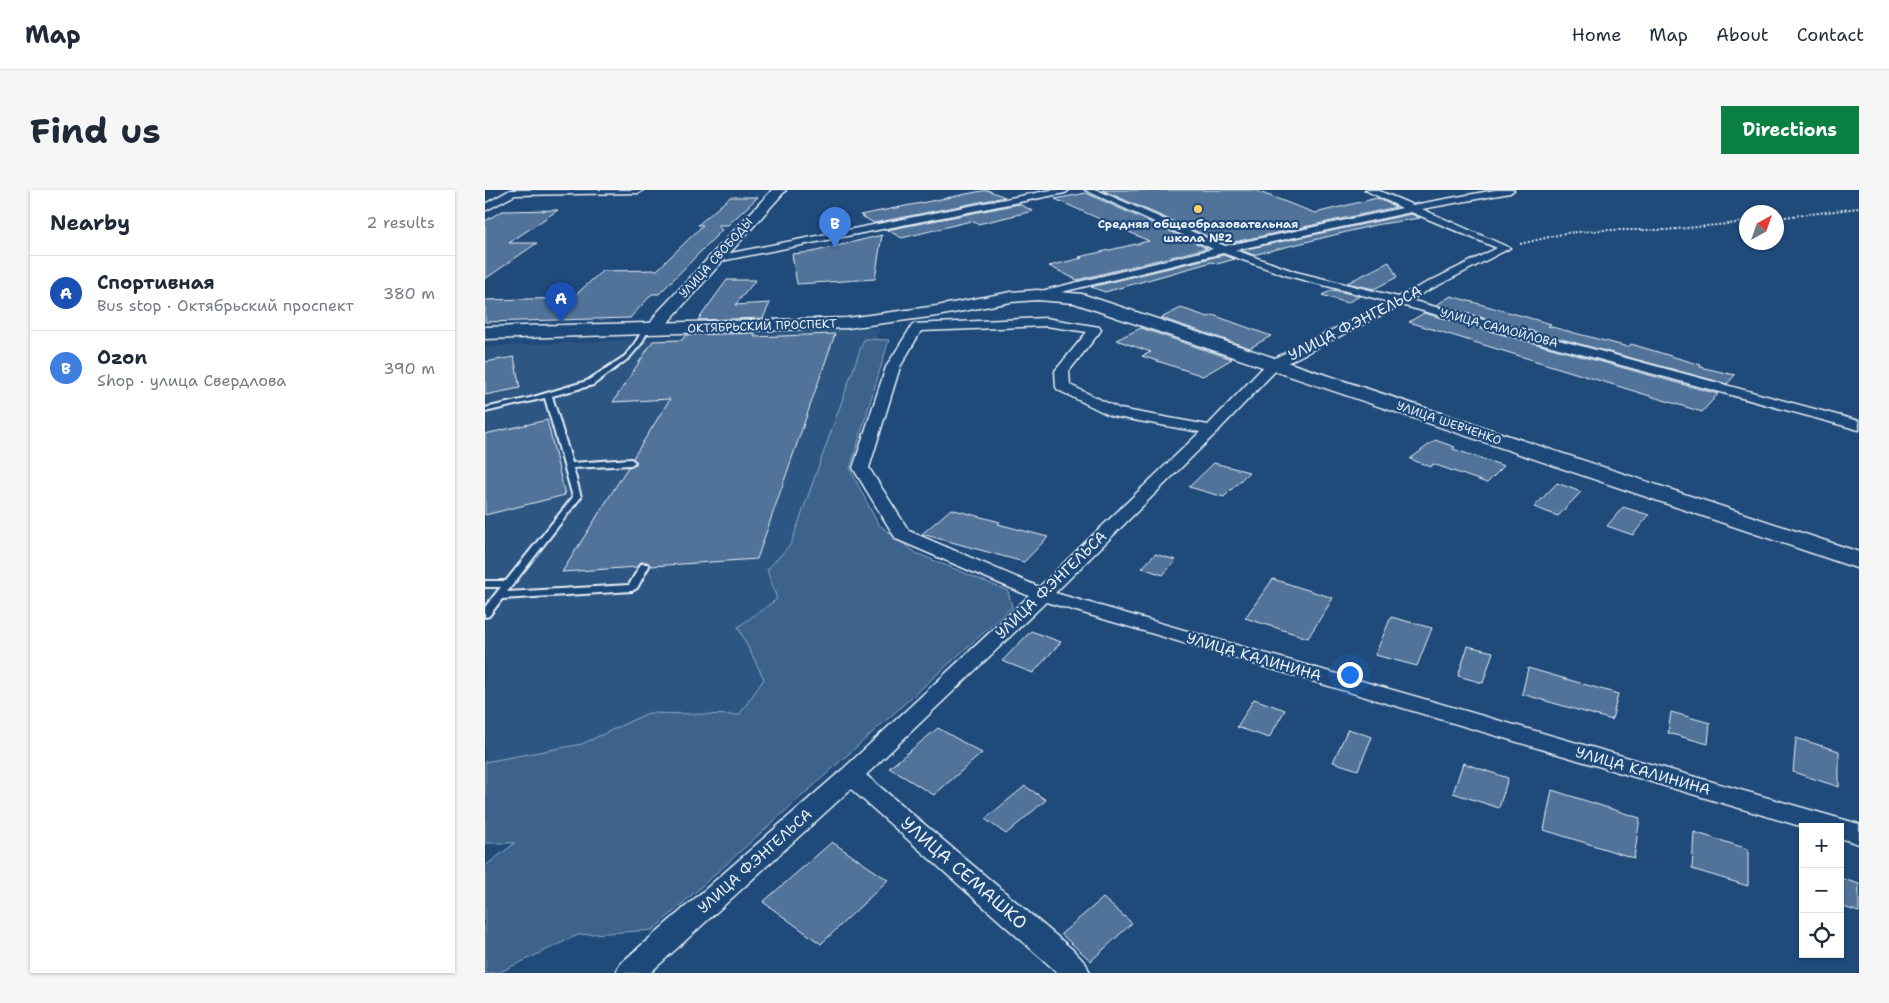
<!DOCTYPE html>
<meta charset="utf-8">
<style>
body{margin:0;font-family:"Shantell Sans",sans-serif;background:#f6f6f7;color:#1f2937}
.controls{position:absolute;right:15px;bottom:15px;display:grid;overflow:hidden;border-radius:0px;box-shadow:0 1px 4px #0004}
.controls button{width:45px;height:45px;display:grid;place-items:center;padding:0;border:0;border-bottom:1px solid #e0e1e3;background:#fff;color:#1f2937;font:25px sans-serif}
.compass{position:absolute;left:1254px;top:15px;width:45px;height:45px;border-radius:50%;background:#fff;box-shadow:0 1px 4px #0004;rotate:40deg}
.you{position:absolute;left:864px;top:484px;width:18px;height:18px;margin:-12px;border:4px solid #fff;border-radius:50%;background:#1a73e8;box-shadow:0 0 0 8px #1a73e833}
.badge{display:grid;place-items:center;width:32px;height:32px;border-radius:50%;background:#0b8043;color:#fff;font-size:16px;font-weight:700}
.pin{position:absolute;translate:-50% -41px;filter:drop-shadow(0 1px 2px #0008)}
.pin::after{content:'';position:absolute;top:26px;width:18px;height:15px;background:inherit;clip-path:polygon(0 0,100% 0,50% 100%)}
.list{margin:0;padding:0;list-style:none}
h2{display:flex;justify-content:space-between;align-items:center;height:65px;margin:0;padding:0 20px;font-size:21px}
h2 small{font-size:16px;font-weight:400;color:#747a83}
.list li{display:grid;grid-template-columns:32px 1fr auto;gap:15px;align-items:center;box-sizing:border-box;height:75px;padding:0 20px;border-top:1px solid #e0e1e3}
.list b{display:block;font-size:19px;white-space:nowrap}
.list p{margin:0;font-size:16px;white-space:nowrap;color:#747a83}
.list em{font-size:16px;font-style:normal;color:#747a83}
.icon{flex:none;width:28px;height:28px;fill:none;stroke:currentColor;stroke-width:2;stroke-linecap:round;stroke-linejoin:round}
.map{position:relative;flex:none;width:1374px;height:783px;overflow:hidden;border-radius:0px}
header{display:flex;align-items:center;gap:30px;box-sizing:border-box;height:70px;padding:0 25px;background:#fff;border-bottom:1px solid #e0e1e3}
header strong{font-size:24px}
nav{display:flex;gap:28px;margin-inline-start:auto;font-size:18px}
.intro{display:flex;align-items:center;justify-content:space-between;box-sizing:border-box;height:120px;padding:0 30px}
h1{margin:0;font-size:35px}
.button{padding:12px 22px;border-radius:0px;background:#0b8043;color:#fff;font-size:18px;font-weight:700}
main{display:flex;gap:30px;padding:0 30px}
aside{flex:1;background:#fff;border-radius:0px;box-shadow:0 1px 4px #0004}
.map>svg:first-child{display:block}
.built{fill:#2e5683}
.green{fill:#3c628c;stroke:#92aac2}
.building{fill:#517399;stroke:#e8f1f8}
.lines{fill:none;stroke-linecap:round;stroke-linejoin:round}
.service-casing{stroke:#e8f1f8;stroke-width:4}
.minor-casing{stroke:#e8f1f8;stroke-width:3}
.secondary-casing{stroke:#e8f1f8;stroke-width:3}
.primary-casing{stroke:#e8f1f8;stroke-width:3}
.path{stroke:#e8f1f8;stroke-width:2;stroke-dasharray:2 2;stroke-linecap:butt}
.service{fill:#1f4a7a;fill-rule:evenodd}
.minor{fill:#1f4a7a;fill-rule:evenodd}
.secondary{fill:#1f4a7a;fill-rule:evenodd}
.primary{fill:#1f4a7a;fill-rule:evenodd}
.poi-dot{fill:#ffd166;stroke:#1f4a7a;stroke-width:2}
.labels{text-anchor:middle;stroke-width:4.5;stroke-linejoin:round;paint-order:stroke}
.far-poi-label{font-size:12px;font-weight:bold;fill:#e8f1f8;stroke:#1f4a7a}
.far-street-label{font-size:12px;fill:#e8f1f8;stroke:#1f4a7a}
.street-label{font-size:15px;fill:#e8f1f8;stroke:#1f4a7a}
.near-street-label{font-size:18px;fill:#e8f1f8;stroke:#1f4a7a}
</style>
<header>
<strong>Map</strong>
<nav><a>Home</a><a>Map</a><a>About</a><a>Contact</a></nav>
</header>
<div class="intro"><h1>Find us</h1><a class="button">Directions</a></div>
<main>
<aside>
<h2>Nearby<small>2 results</small></h2>
<ul class="list">
<li><span class="badge" style="background:#1a4fb4">A</span><div><b>Спортивная</b><p>Bus stop · Октябрьский проспект</p></div><em>380 m</em></li>
<li><span class="badge" style="background:#3f7fe0">B</span><div><b>Ozon</b><p>Shop · улица Свердлова</p></div><em>390 m</em></li>
</ul>
</aside>
<div class="map">
<svg width="1374" height="783" viewBox="0 0 1374 783">
<rect width="100%" height="100%" fill="#1f4a7a"/>
<filter id="ink" filterUnits="userSpaceOnUse"><feTurbulence type="fractalNoise" baseFrequency=".02" numOctaves="2"/><feDisplacementMap in="SourceGraphic" scale="10" xChannelSelector="R" yChannelSelector="G"/><feConvolveMatrix kernelMatrix="1 2 1 2 8 2 1 2 1" color-interpolation-filters="sRGB"/></filter>
<g filter="url(#ink)">
<path class="built" d="M395 138 325 355 492 438 142 743 41 647H0V157Z"/>
<path class="green" d="M379 149 404 150 365 279 393 334 431 363 523 401 527 417 168 740 93 745 13 783H0V676L30 653H0V572L97 554 163 523 254 525 279 489 253 437 292 409 282 380 306 354Z"/>
<path class="building" d="M502 0 520 7 389 33 375 25Z
M617 0H769L830 23 892 8 911 17 740 54Z
M601 3 722 58 592 90 564 76 597 68 594 67 664 51 570 9Z
M245 7H273L243 35H232L237 40 174 104H167L145 128 0 132V110L87 108 117 81 172 80 218 35H213Z
M534 14 548 21 493 34 486 31 417 48 402 40Z
M73 20 24 53H52L0 89V31L17 21Z
M926 24 935 28 890 35 768 65 757 60Z
M397 45 390 89 312 94 307 64 327 62Z
M738 65 750 69 732 74 727 72 620 102 606 97Z
M904 72 912 87 889 99 862 93Z
M242 90H271L250 115 285 113 278 128 213 130Z
M848 100 875 106 862 113 837 105Z
M966 106 1066 134 1063 136 1143 157 1146 154 1216 175 1215 177 1250 185 1242 194 951 115Z
M696 118 723 127 728 125 786 146 765 158 676 128Z
M939 123 1233 204 1217 222 924 132Z
M656 138 747 169 718 186 657 166 666 162 631 150Z
M271 143 269 147 350 144 272 369 166 376 162 372H156L152 377 77 382 143 277 151 274 148 268 185 209 128 212 168 151 197 150 201 145Z
M29 167 35 198 0 205V172Z
M62 230 80 305 0 325V244Z
M950 250 970 257 968 259 1019 276 1002 293 948 274 946 277 925 269Z
M729 273 764 282 739 307 704 297Z
M1072 293 1096 302 1073 326 1049 317Z
M1138 317 1164 325 1148 345 1122 336Z
M466 319 515 332 513 334 563 347 539 372 437 344Z
M670 364 691 370 678 385 657 378Z
M788 389 848 408 823 448 760 428Z
M906 427 947 438 932 476 890 465Z
M546 441 576 452 548 483 517 471Z
M983 456 1008 462 998 493 973 486Z
M1043 478 1133 504 1127 530 1037 504Z
M769 509 800 520 784 548 752 537Z
M1186 522 1225 533 1223 554 1183 543Z
M453 538 497 563 449 605 404 578Z
M863 539 887 547 873 580 848 572Z
M1311 548 1354 561V597L1308 582Z
M978 573 1023 588 1014 618 968 603Z
M540 596 561 610 521 644 500 629Z
M1067 600 1155 628 1149 668 1059 640Z
M1209 642 1263 659V696L1207 679Z
M347 652 403 690 336 754 278 712Z
M1355 688 1374 694V722L1355 716Z
M618 708 647 733 606 771 576 744Z"/>
<g class="lines">
<defs>
<path id="service" d="M159 138 164 139 156 154 144 168 108 195 67 206 87 273 146 269 150 272 146 275 88 278 96 307 22 402 144 395 156 374H162L164 376 152 398 147 401 17 409 4 426 0 427V417L16 397H0V391H21L88 307 60 208 0 222V218L45 208 102 191 140 166 150 153Z"/>
<path id="minor" d="M25 0H158L154 3 30 5 0 21V14Z
M566 0H584L580 3 231 72 226 69 231 66Z
M600 0H612L740 56 917 18 880 0H892L928 15 1010 0H1029L1025 3 937 19 1025 58 925 110 1374 231V240L916 115 794 177 731 243 570 403 1374 634V654L1355 648V637H1318L561 412 381 585 588 760 601 774 605 783H573L366 599 165 783H131L135 774 358 579 544 406 411 349 368 278 401 177 428 134 561 128 614 137 616 140 614 143 584 181 585 195 635 219 723 235 784 171 904 112 803 86 738 63 552 108 548 107 546 105 548 103 728 59ZM926 22 1012 58 913 107 811 82 750 60ZM561 136 602 142 570 181 571 197 573 200 626 226 715 242 554 397 424 341 384 278 415 177 436 141Z"/>
<path id="secondary" d="M287 0H301L185 130 178 142 172 143 166 142 163 138 171 124Z"/>
<path id="primary" d="M552 100 597 104 1374 362V379L589 113 552 110 526 112 452 126 362 138 0 149V137L362 128 452 116 526 102Z"/>
</defs>
<use href="#service" class="service-casing"/>
<use href="#minor" class="minor-casing"/>
<use href="#secondary" class="secondary-casing"/>
<use href="#primary" class="primary-casing"/>
<path class="path" d="M1292 28 1374 18
M1035 54 1081 43 1118 40H1181L1262 32"/>
<use href="#service" class="service"/>
<use href="#minor" class="minor"/>
<use href="#secondary" class="secondary"/>
<use href="#primary" class="primary"/>
</g>
</g>
<circle class="poi-dot" cx="713" cy="19" r="5"/>
<g class="labels">
<g class="far-poi-label">
<text x="713" y="38">Средняя общеобразовательная<tspan x="713" dy="14">школа №2</tspan></text>
</g>
<g class="far-street-label">
<text transform="translate(231 68) rotate(-48)" y="4">УЛИЦА СВОБОДЫ</text>
<text transform="translate(277 136) rotate(-2)" y="4">ОКТЯБРЬСКИЙ ПРОСПЕКТ</text>
<text transform="translate(1014 138) rotate(15)" y="4">УЛИЦА САМОЙЛОВА</text>
<text transform="translate(964 233) rotate(19)" y="4">УЛИЦА ШЕВЧЕНКО</text>
</g>
<g class="street-label">
<text transform="translate(870 133) rotate(-27)" y="5">УЛИЦА Ф.ЭНГЕЛЬСА</text>
<text transform="translate(566 395) rotate(-44)" y="5">УЛИЦА Ф.ЭНГЕЛЬСА</text>
<text transform="translate(769 467) rotate(16)" y="5">УЛИЦА КАЛИНИНА</text>
<text transform="translate(1158 581) rotate(16)" y="5">УЛИЦА КАЛИНИНА</text>
<text transform="translate(270 671) rotate(-42)" y="5">УЛИЦА Ф.ЭНГЕЛЬСА</text>
</g>
<g class="near-street-label">
<text transform="translate(479 683) rotate(41)" y="6">УЛИЦА СЕМАШКО</text>
</g>
</g>
</svg>
<div class="controls">
<button>+</button>
<button>−</button>
<button><svg class="icon" aria-label="locate" viewBox="0 0 24 24"><circle cx="12" cy="12" r="6"/><path d="M12 2v4M12 18v4M2 12h4M18 12h4"/></svg></button>
</div>
<svg class="compass" viewBox="-18 -18 36 36"><path d="M0-13l5 13h-10z" fill="#e53935"/><path d="M0 13l5-13h-10z" fill="#747a83"/></svg>
<div class="you"></div>
<div class="pin badge" style="left:76px;top:133px;background:#1a4fb4">A</div>
<div class="pin badge" style="left:350px;top:58px;background:#3f7fe0">B</div>
</div>
</main>
